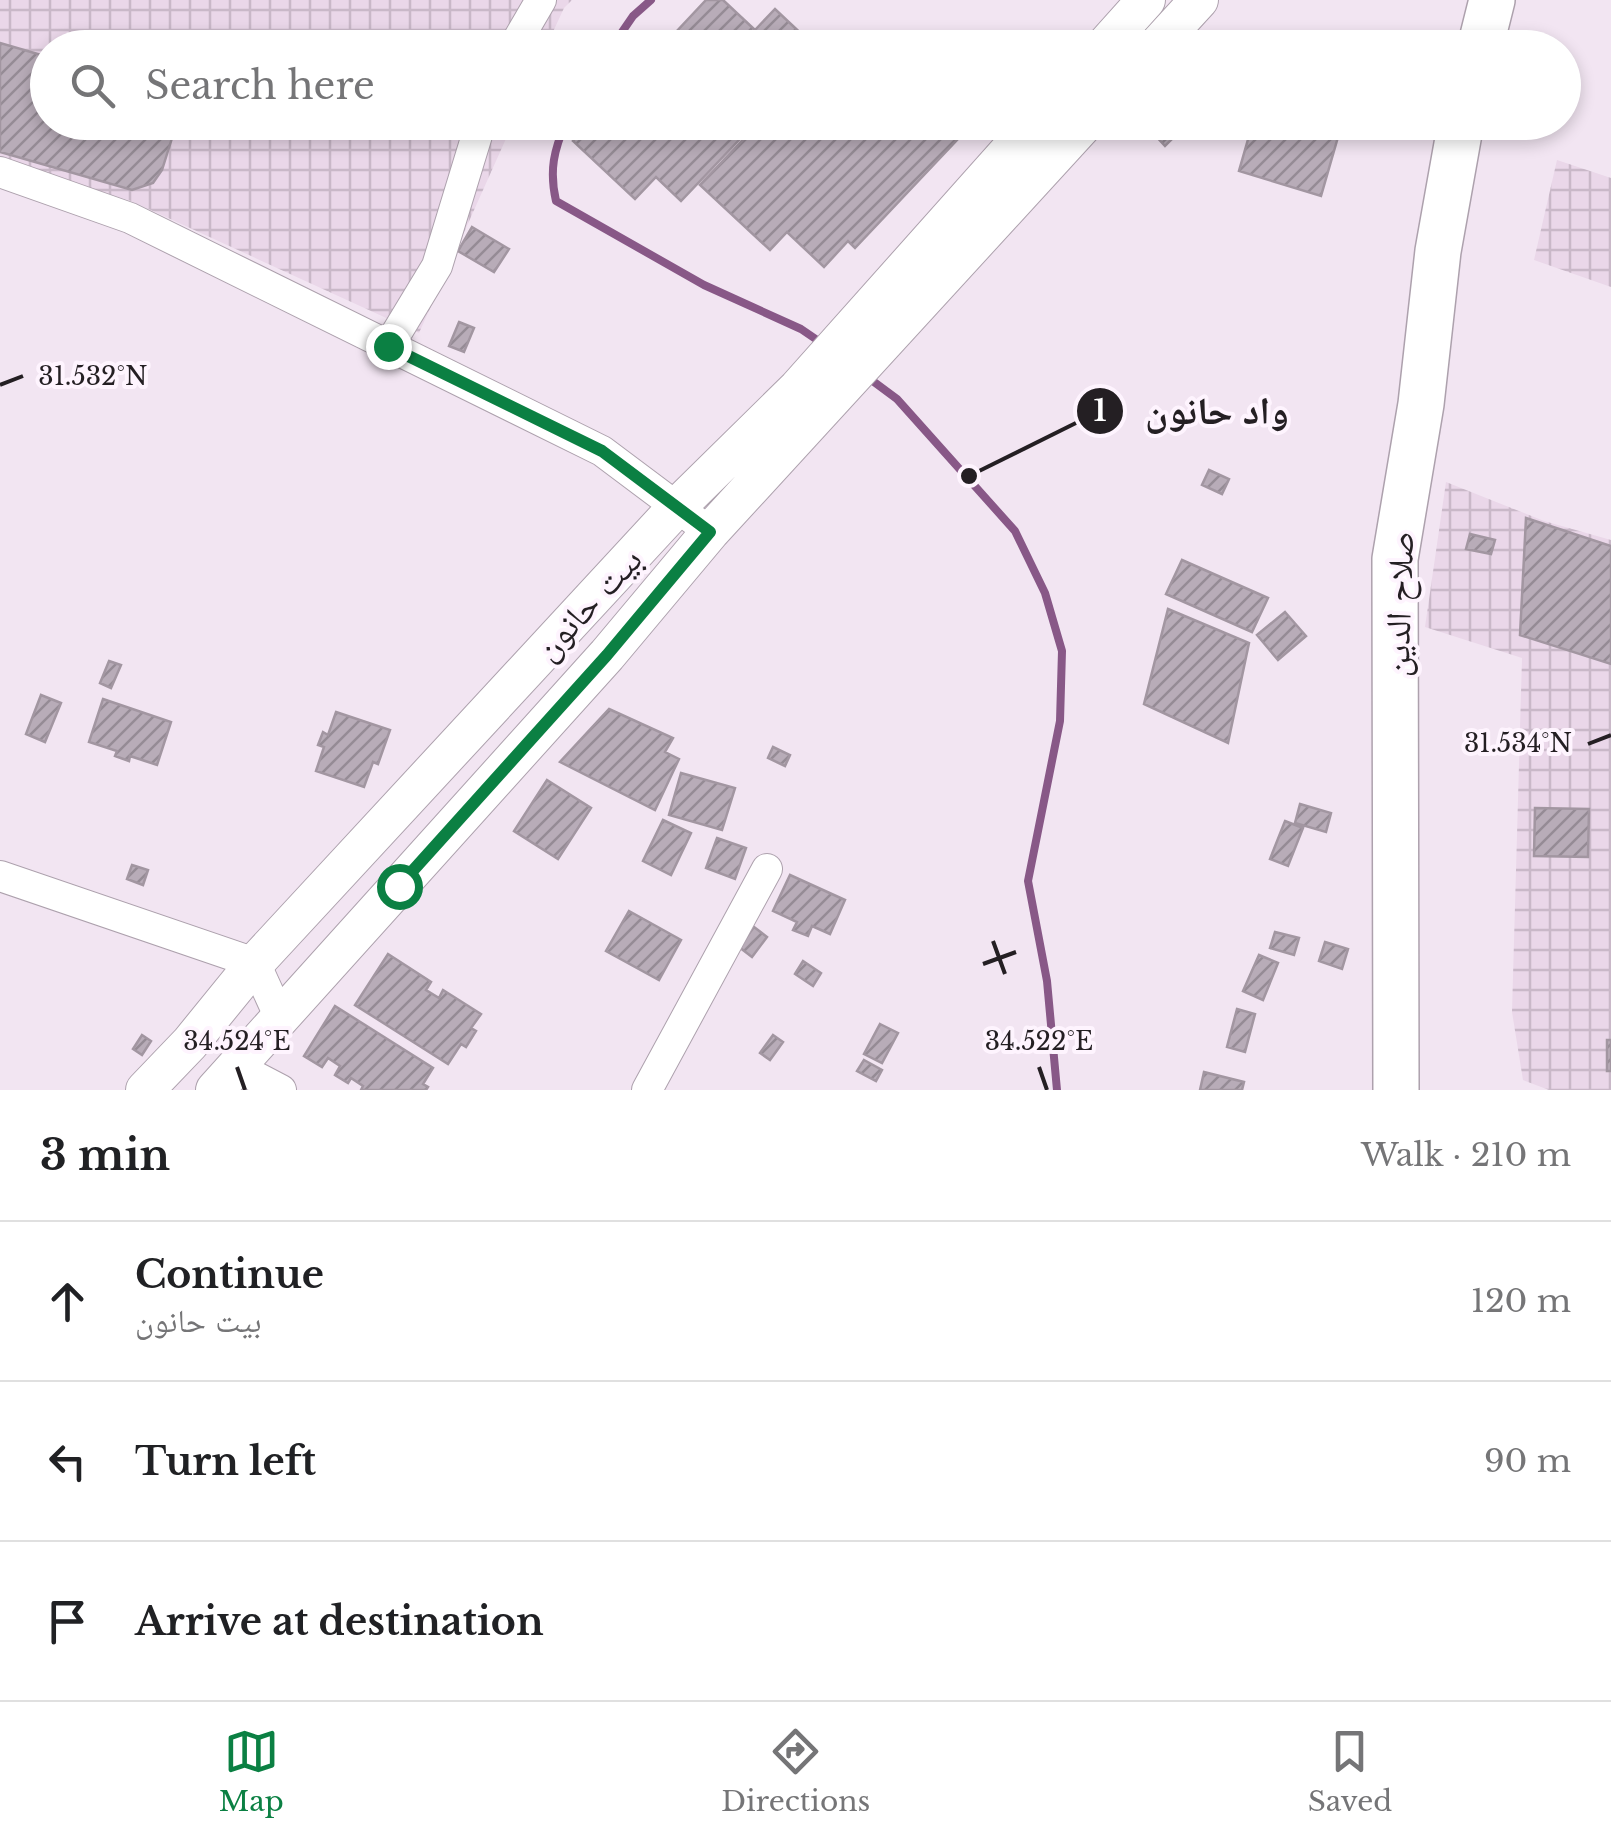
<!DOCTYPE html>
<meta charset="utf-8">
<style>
body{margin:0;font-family:"Libre Baskerville","Noto Naskh Arabic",serif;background:#f6f6f6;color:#202124}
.stop{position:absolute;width:30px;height:30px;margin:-22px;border:8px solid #0b8043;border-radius:50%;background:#fff}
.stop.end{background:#0b8043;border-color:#fff;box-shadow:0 2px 10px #0008}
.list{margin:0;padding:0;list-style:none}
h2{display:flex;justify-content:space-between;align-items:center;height:130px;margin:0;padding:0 40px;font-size:42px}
h2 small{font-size:32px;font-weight:400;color:#757577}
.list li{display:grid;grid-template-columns:65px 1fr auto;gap:30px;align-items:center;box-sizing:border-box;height:160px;padding:0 40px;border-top:2px solid #e0e0e0}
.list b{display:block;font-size:38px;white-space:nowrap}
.list p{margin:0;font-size:32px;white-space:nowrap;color:#757577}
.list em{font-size:32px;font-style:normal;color:#757577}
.icon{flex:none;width:55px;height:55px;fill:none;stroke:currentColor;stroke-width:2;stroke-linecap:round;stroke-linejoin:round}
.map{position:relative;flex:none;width:1611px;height:1090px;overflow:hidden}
.search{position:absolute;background:#fff;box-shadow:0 5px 15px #0003;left:30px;right:30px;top:30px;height:110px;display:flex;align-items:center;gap:25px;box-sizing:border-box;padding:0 35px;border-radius:55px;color:#757577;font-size:38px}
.sheet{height:610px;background:#fff}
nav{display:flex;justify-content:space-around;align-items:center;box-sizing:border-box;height:140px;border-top:2px solid #e0e0e0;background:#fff;font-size:28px;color:#757577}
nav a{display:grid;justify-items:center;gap:5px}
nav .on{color:#0b8043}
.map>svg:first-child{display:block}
.industrial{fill:url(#industrial-grid)}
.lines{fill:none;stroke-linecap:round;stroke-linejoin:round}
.stream{stroke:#885887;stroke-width:8}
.building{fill:url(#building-hatch);stroke:#a296a1;stroke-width:2.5}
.minor-casing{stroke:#ada1ad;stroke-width:32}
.major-casing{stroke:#ada1ad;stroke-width:40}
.highway-casing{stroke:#ada1ad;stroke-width:48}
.minor{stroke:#fff;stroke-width:30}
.major{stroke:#fff;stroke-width:38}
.highway{stroke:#fff;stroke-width:45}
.route{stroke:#0b8043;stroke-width:12}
.ticks{fill:none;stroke:#241f23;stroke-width:4}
.labels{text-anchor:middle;stroke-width:8;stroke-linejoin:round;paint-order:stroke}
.street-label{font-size:35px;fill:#241f23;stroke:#fef4fe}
.ticks-label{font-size:25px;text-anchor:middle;fill:#241f23;stroke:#fef4fe;stroke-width:8;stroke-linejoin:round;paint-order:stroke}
.leader{fill:none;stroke:#241f23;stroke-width:4}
.callout-dot{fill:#241f23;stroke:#fef4fe;stroke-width:4}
.mark-label{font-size:30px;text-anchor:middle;font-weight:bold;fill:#fff}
.callout-label{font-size:38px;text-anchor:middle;font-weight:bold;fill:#241f23;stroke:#fef4fe;stroke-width:8;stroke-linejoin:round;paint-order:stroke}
</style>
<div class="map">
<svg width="1611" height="1090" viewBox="0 0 1611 1090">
<defs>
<pattern id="industrial-grid" width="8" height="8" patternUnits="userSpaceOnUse" patternTransform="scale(2.5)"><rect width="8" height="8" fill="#ead7e9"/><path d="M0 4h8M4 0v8" fill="none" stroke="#c9b8c8"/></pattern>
<pattern id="building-hatch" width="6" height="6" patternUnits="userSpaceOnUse" patternTransform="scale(2.5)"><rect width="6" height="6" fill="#b8acb8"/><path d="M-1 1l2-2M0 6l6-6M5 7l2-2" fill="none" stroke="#958b95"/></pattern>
</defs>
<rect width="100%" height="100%" fill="#f2e5f2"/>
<path class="industrial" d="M0 0H572L564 8 546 47 48 48V122L513 123 419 333 131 201 0 160Z
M1557 160 1611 178V287L1534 260Z
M1446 482 1544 521 1611 540V1090H1549L1523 1080 1512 1012 1522 658 1425 627Z"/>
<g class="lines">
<path class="stream" d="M611 48 633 16 651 0
M566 122C554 150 549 170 556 201L704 285 801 329 823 344
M866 376 897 399 1015 531 1045 593 1062 651 1060 721 1028 881 1047 981 1057 1090"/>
</g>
<path class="building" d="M706 0H723L755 30 775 9 810 42 819 33 830 44 827 48H661Z
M840 37 851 48H831Z
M0 43 48 57V122H177L162 170 153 183 132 190 0 152Z
M590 122H756L681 201 656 177 635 199 573 141Z
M760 122H974L855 248 848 241 824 267 787 232 770 250 700 185Z
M1166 122H1189L1165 146 1154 134Z
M1253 122H1315L1340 130 1321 196 1239 171Z
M472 227 509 249 494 272 458 251Z
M459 322 474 328 464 352 449 346Z
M1209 470 1229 479 1222 494 1202 485Z
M1526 518 1611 546V664L1520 635Z
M1470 534 1495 540 1491 554 1466 549Z
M1182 560 1268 598 1252 632 1166 594Z
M1168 609 1249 643 1228 743 1144 704Z
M1285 612 1306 636 1278 660 1257 635Z
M109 661 121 665 111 688 100 683Z
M41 695 61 703 45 742 26 734Z
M103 699 171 722 157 765 130 756 129 761 115 756 117 751 89 742Z
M609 709 673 738 665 752 679 759 655 810 560 762Z
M336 712 390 730 378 764 373 762 364 787 316 771 324 747 318 745 323 732 328 735Z
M773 747 790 755 785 766 768 758Z
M681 773 735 788 722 830 669 815Z
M547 780 591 808 558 859 514 831Z
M1300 804 1331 813 1326 832 1295 823Z
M1535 808 1589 809 1588 857 1534 856Z
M663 820 691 833 671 875 643 861Z
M1285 821 1303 828 1288 866 1270 859Z
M717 838 746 848 735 879 706 868Z
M132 865 148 870 143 885 127 879Z
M790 875 845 900 830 934 812 926 808 936 793 930 797 922 773 911Z
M629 911 681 940 659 980 606 951Z
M754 927 767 937 752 957 739 947Z
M1275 932 1299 938 1294 955 1270 948Z
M1325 942 1348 949 1342 969 1319 961Z
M388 954 431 982 426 990 439 998 443 990 481 1014 471 1028 476 1031 466 1047 461 1044 448 1064 355 1005Z
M1259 955 1278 963 1263 1000 1243 991Z
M803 961 821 973 813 986 795 974Z
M335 1006 433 1068 423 1084 428 1087 426 1090H361L363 1086 351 1078 348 1083 335 1075 340 1066 328 1058 322 1067 304 1056Z
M1237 1009 1255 1014 1245 1052 1227 1047Z
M880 1024 898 1033 882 1063 864 1054Z
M142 1035 151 1041 142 1055 133 1049Z
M773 1035 783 1042 770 1060 760 1053Z
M1607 1040H1611V1071H1607Z
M864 1060 882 1070 876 1081 857 1071Z
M1204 1072 1244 1082 1242 1090H1200Z"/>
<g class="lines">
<defs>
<path id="minor" d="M513 48 541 0
M0 172 130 218 602 451 710 532
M388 347 437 266 481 122
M0 876 255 963 280 1018
M237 1067 281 1090
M647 1090 767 869"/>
<path id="major" d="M1103 48 1146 0
M1155 48 1199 0
M145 1090 190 1043 255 963 677 507 798 388 1035 122
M215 1090 607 655 710 532 1086 122"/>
<path id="highway" d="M1480 48 1492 0
M1396 1090 1395 559 1421 404 1438 251 1461 122"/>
</defs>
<use href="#minor" class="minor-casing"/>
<use href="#major" class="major-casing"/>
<use href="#highway" class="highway-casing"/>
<use href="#minor" class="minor"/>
<use href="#major" class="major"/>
<use href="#highway" class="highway"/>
</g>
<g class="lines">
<path class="route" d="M388 346 602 451 710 532 607 655 399 886"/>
</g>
<path class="ticks" d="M0 385 23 376M1588 744 1611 735M993 941 1005 974M983 964 1016 952M237 1067 245 1090M1039 1067 1047 1090"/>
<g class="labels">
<g class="street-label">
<text transform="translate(588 604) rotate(-47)" y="12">بيت حانون</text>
<text transform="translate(1399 604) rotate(-88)" y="12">صلاح الدين</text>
</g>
</g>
<g class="ticks-label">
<text x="93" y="385">31.532°N</text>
<text x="1518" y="752">31.534°N</text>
<text x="237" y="1050">34.524°E</text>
<text x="1039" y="1050">34.522°E</text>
</g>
<path class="leader" d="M969 476L1100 411"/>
<g class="callout-dot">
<circle cx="969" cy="476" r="10"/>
<circle cx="1100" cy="411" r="25"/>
</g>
<g class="mark-label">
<text x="1100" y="421">1</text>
</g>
<g class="callout-label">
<text x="1217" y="424">واد حانون</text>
</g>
</svg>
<div class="stop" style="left:399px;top:886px"></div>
<div class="stop end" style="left:388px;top:346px"></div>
<div class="search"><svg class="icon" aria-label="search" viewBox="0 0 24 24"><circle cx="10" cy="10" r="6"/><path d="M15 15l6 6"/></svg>Search here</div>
</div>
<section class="sheet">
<h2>3 min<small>Walk · 210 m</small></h2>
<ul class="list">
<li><svg class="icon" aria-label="ahead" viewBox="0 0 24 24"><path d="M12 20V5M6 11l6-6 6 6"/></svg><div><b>Continue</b><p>بيت حانون</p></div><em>120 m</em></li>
<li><svg class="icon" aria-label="left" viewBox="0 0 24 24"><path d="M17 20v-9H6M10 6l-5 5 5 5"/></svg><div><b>Turn left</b></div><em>90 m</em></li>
<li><svg class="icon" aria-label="arrive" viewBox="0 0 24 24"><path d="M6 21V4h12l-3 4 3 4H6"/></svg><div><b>Arrive at destination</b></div></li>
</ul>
</section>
<nav>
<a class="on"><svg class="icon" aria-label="map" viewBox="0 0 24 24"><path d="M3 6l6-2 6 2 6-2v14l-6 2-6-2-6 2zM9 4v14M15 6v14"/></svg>Map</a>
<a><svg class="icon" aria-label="directions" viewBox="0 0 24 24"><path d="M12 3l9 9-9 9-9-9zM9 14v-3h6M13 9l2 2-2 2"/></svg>Directions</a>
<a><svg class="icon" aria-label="saved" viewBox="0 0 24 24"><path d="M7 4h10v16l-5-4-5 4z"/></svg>Saved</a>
</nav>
